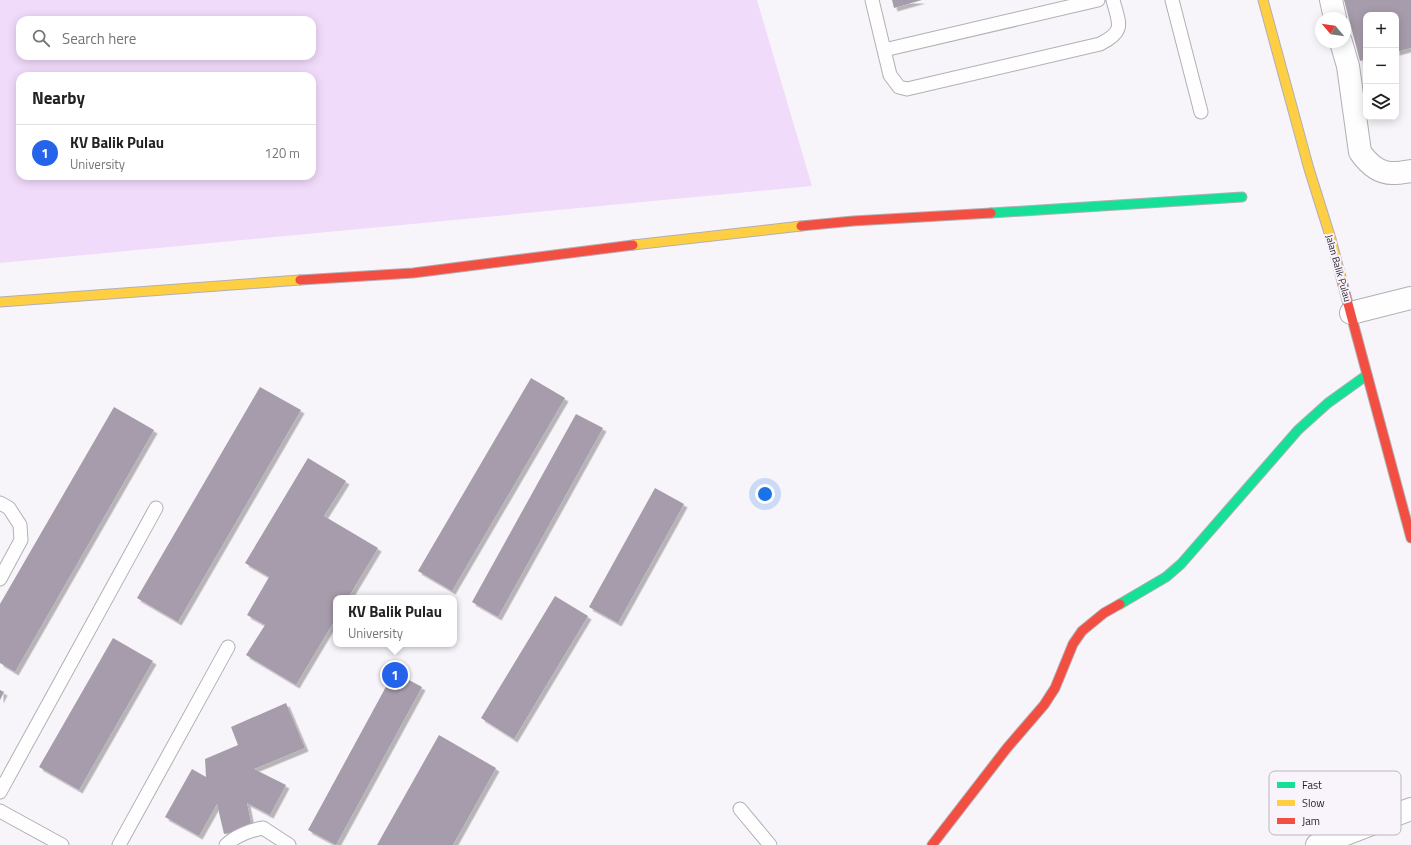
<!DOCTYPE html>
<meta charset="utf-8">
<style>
body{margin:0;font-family:"Titillium Web",sans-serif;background:#f6f6f6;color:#222}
.controls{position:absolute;right:12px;top:12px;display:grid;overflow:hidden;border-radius:8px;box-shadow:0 2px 10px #0003}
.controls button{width:36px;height:36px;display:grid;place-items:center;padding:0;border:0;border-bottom:1px solid #e0e0e0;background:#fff;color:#222;font:20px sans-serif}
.compass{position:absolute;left:1315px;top:12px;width:36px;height:36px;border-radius:50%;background:#fff;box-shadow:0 2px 10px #0003;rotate:299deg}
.you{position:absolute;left:765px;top:494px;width:14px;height:14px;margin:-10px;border:3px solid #fff;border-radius:50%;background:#1a73e8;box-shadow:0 0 0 6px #1a73e833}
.badge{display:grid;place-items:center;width:26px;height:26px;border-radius:50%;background:#2563eb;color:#fff;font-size:13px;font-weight:700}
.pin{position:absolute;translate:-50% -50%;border:2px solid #fff;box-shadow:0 1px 4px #0006}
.popup{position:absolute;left:333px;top:595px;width:124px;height:52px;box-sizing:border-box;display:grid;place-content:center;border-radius:8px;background:#fff;filter:drop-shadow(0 1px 3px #0005);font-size:13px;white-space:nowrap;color:#767676}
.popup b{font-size:15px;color:#222}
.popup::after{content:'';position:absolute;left:50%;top:100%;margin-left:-8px;border:8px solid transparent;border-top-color:#fff}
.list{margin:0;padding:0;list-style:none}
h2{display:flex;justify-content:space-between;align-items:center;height:52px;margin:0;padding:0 16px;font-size:17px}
h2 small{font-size:13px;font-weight:400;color:#767676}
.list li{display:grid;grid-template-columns:26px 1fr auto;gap:12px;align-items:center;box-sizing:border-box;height:56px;padding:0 16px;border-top:1px solid #e0e0e0}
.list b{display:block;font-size:15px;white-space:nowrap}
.list p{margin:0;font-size:13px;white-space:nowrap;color:#767676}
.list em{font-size:13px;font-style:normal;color:#767676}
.icon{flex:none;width:22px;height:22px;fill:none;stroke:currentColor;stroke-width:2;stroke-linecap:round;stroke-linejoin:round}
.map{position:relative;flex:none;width:1411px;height:845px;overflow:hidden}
.search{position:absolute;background:#fff;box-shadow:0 2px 10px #0003;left:16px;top:16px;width:300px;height:44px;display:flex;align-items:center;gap:10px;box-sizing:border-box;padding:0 14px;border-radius:12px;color:#767676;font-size:15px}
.panel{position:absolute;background:#fff;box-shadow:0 2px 10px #0003;left:16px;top:72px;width:300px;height:108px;border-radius:12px}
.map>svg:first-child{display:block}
.green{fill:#f1dbfb;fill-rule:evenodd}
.building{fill:#a79cab;filter:url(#shadow)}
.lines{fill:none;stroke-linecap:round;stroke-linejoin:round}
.lane-casing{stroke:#b2afb4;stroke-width:15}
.street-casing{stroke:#b2afb4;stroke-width:24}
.fast-casing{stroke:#b2afb4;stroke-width:11}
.slow-casing{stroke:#b2afb4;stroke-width:11}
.jam-casing{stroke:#b2afb4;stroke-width:11}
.lane{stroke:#fefefe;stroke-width:13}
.street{stroke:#fefefe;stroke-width:22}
.fast{stroke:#16e098;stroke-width:9}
.slow{stroke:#ffcf43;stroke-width:9}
.jam{stroke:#f24e42;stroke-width:9}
.labels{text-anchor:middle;stroke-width:4;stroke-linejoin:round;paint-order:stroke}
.street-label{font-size:10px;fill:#29232c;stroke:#f9f3fc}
.key{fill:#f9f3fc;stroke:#bbb5be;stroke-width:1}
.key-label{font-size:11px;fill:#29232c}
</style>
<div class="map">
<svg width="1411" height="845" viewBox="0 0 1411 845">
<defs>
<filter id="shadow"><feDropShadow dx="3.5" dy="3.5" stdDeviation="0" flood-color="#0004"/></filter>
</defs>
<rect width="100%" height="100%" fill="#f8f5fa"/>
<path class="green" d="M0 0H757L812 186 0 263ZM20 20H312V56H20ZM20 76H312V176H20Z"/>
<path class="building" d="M892 0H922L894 8Z
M1344 0H1411V48L1396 52V15H1366V59L1360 61Z
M531 378 565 398 452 591 418 571Z
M260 387 301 410 178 622 137 598Z
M114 407 154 430 15 672 0 663V604Z
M576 414 603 428 498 617 472 602Z
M308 458 346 481 324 516 378 548 348 598H336V618L296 685 246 655 265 625 247 615 269 577 245 563Z
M655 488 684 504 618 623 589 607Z
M555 596 588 616 514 739 481 718Z
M113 638 153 661 79 790 39 767Z
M394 672 422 687 336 845 308 830Z
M0 690 4 692 0 700Z
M286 703 305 748 254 769 286 785 270 815 247 803 252 828 224 834 217 804 199 836 165 817 192 769 206 777 205 759 238 745 231 727Z
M439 735 496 768 453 845H377Z"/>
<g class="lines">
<defs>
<path id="lane" d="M872 0 890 75 899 87 907 89 1100 44C1126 31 1119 24 1113 0
M1172 0 1201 112
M884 50 1098 0
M0 503 9 508 20 525 21 540 0 579
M0 792 156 508
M740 809 770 845
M0 811 62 845
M119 845 228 647
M226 845C235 836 251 830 263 828L289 845"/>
<path id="street" d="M1331 0 1335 18
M1341 42 1348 66 1360 152C1367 162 1378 173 1392 173 1398 173 1405 172 1411 171
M1351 313 1411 298
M1317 845 1411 809"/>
<path id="fast" d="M991 213 1242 197
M1120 604 1166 577 1181 564 1298 430 1328 403 1367 375"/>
<path id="slow" d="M1263 0 1309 169 1331 239 1343 285
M633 245 801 226
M0 302 300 280"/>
<path id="jam" d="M801 226 853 221 991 213
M300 280 413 273 633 245
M1343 285 1411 538
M932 845 1007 748 1044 705 1055 688 1073 644 1082 631 1104 613 1120 604"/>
</defs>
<use href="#lane" class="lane-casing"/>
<use href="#street" class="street-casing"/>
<use href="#fast" class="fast-casing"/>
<use href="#slow" class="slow-casing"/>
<use href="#jam" class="jam-casing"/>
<use href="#lane" class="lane"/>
<use href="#street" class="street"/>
<use href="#fast" class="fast"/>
<use href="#slow" class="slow"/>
<use href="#jam" class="jam"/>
</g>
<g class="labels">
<g class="street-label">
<text transform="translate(1339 268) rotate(74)" y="4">Jalan Balik Pulau</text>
</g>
</g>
<rect x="1269" y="771" width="132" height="64" rx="6" class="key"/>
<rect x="1277" y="782" width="18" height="6" fill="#16e098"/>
<rect x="1277" y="800" width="18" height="6" fill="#ffcf43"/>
<rect x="1277" y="818" width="18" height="6" fill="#f24e42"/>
<g class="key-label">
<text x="1302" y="789">Fast</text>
<text x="1302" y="807">Slow</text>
<text x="1302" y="825">Jam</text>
</g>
</svg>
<div class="controls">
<button>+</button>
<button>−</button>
<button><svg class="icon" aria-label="layers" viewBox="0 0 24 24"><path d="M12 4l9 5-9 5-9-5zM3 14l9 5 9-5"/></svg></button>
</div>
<svg class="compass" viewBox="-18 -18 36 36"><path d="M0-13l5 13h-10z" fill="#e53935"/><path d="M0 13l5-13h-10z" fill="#767676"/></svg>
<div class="you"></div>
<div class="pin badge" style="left:395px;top:675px">1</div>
<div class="popup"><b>KV Balik Pulau</b>University</div>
<div class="search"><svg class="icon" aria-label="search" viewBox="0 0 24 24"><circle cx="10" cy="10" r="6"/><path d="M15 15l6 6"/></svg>Search here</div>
<section class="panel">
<h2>Nearby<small></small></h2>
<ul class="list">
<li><span class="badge">1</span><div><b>KV Balik Pulau</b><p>University</p></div><em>120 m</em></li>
</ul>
</section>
</div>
